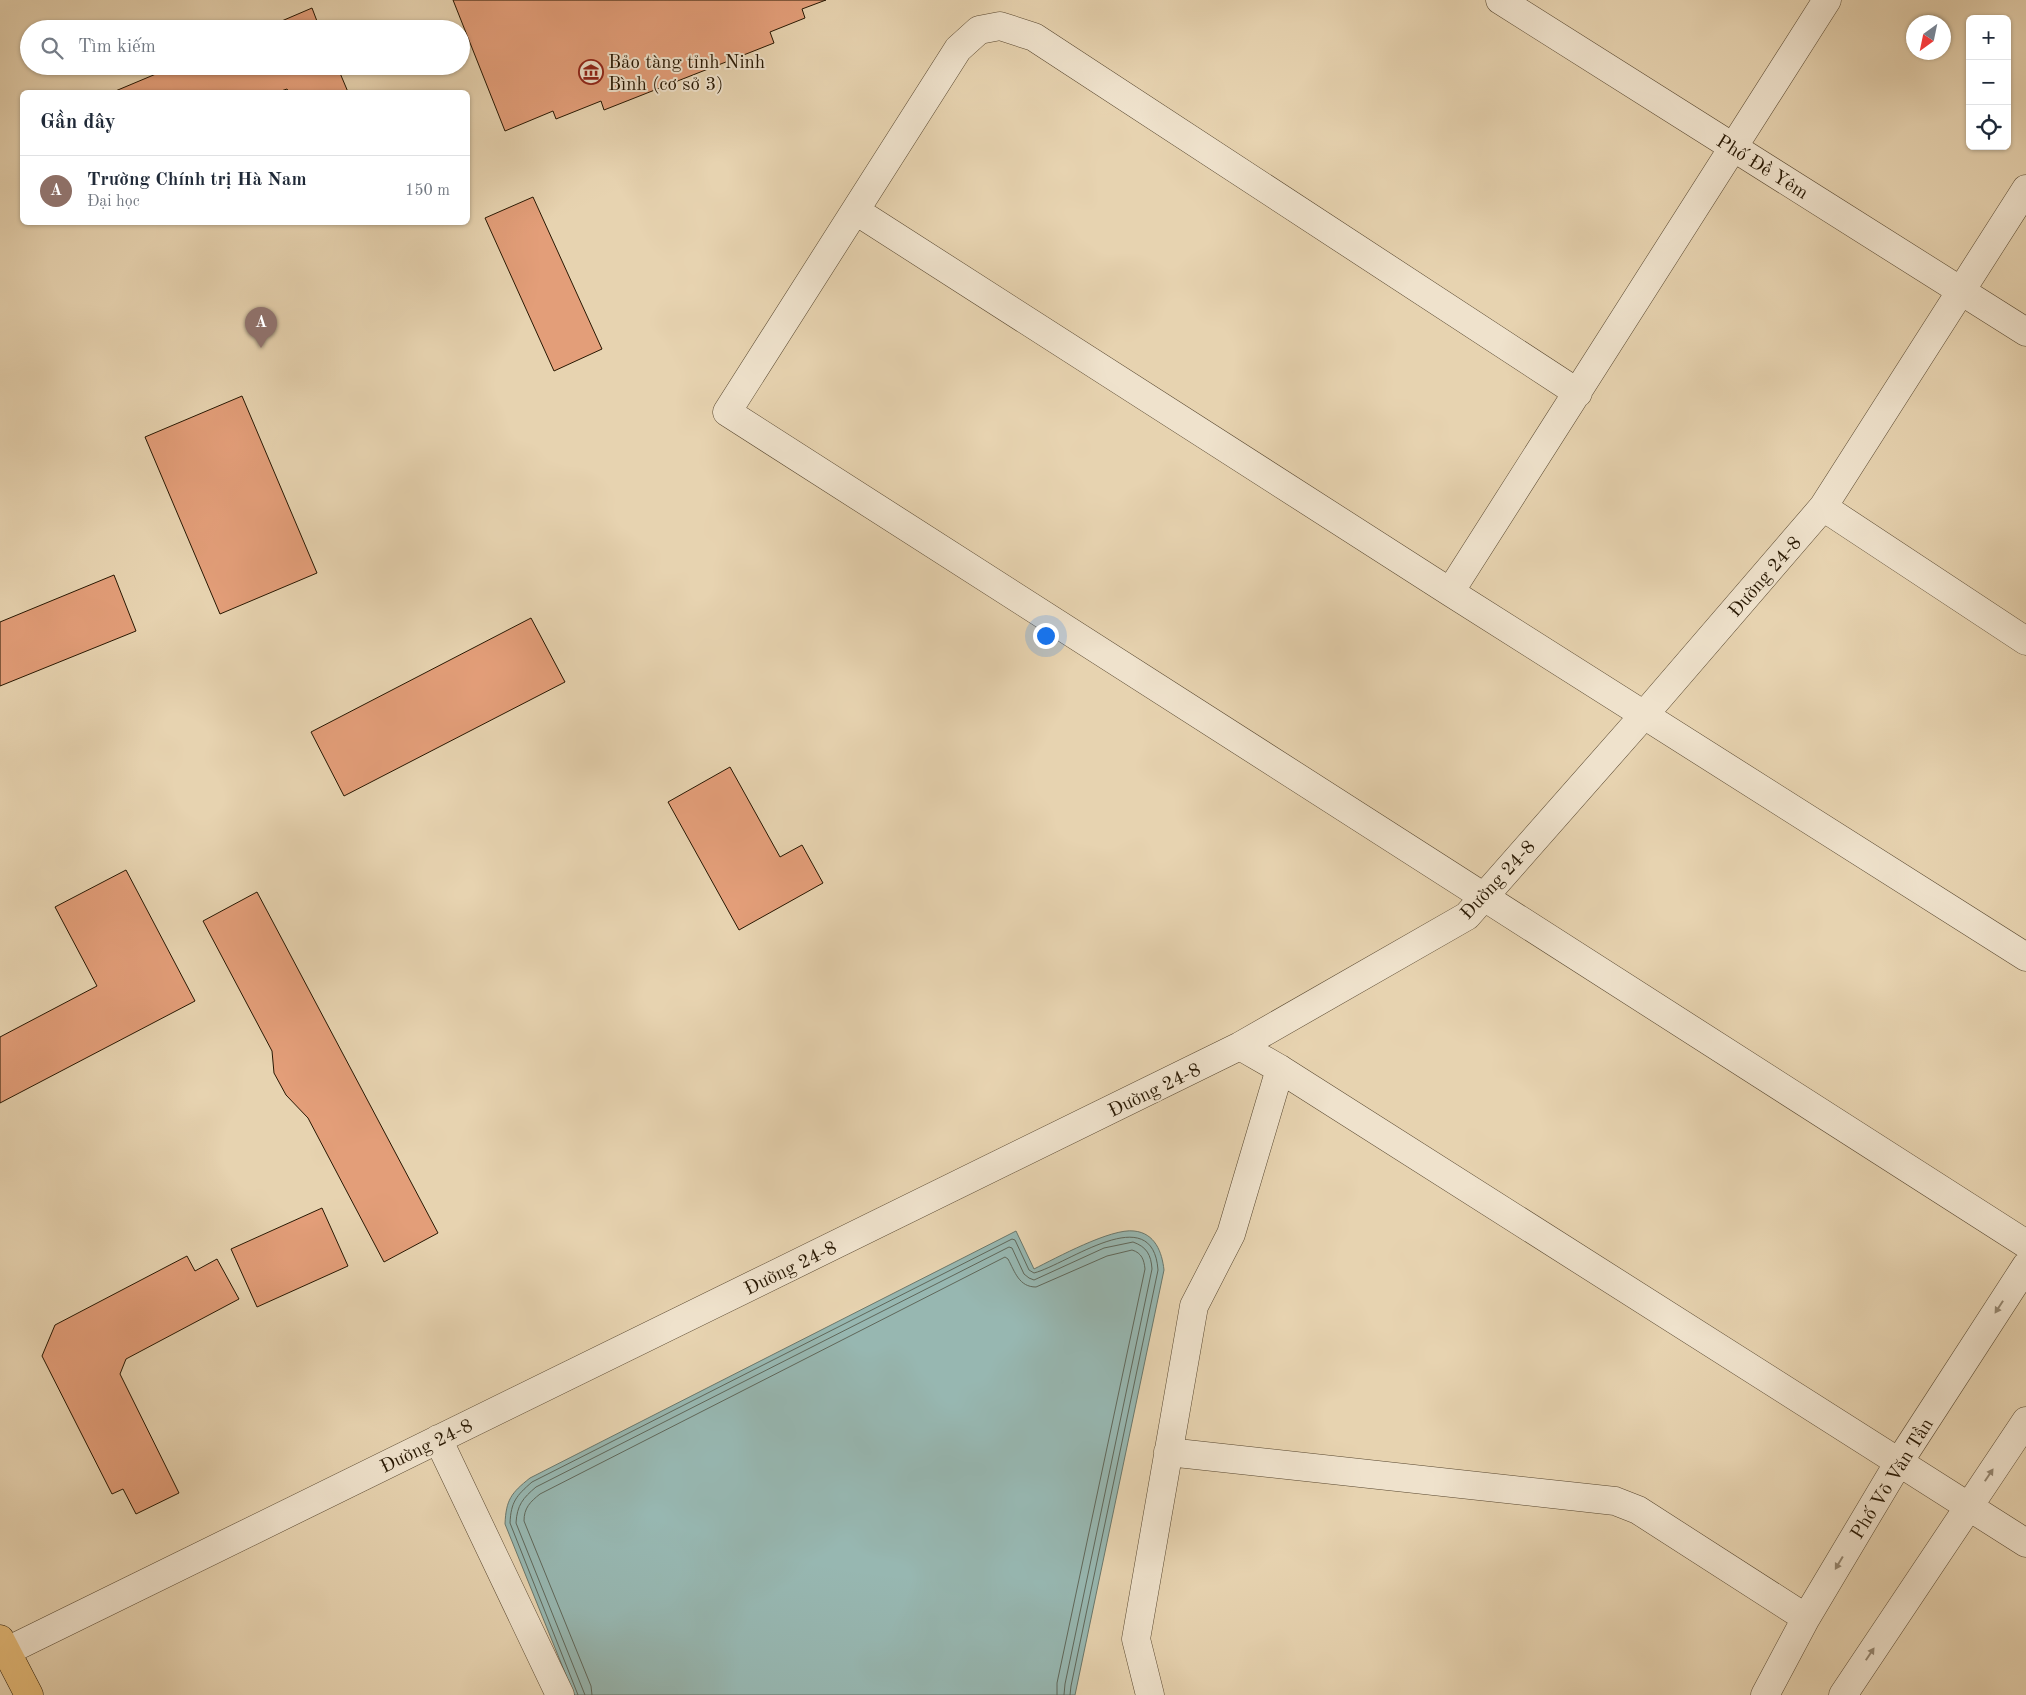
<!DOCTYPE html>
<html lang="vi">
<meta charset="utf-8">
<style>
body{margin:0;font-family:"Old Standard TT",serif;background:#f2f2f3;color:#1f2937}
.controls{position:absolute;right:15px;top:15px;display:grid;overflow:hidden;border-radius:8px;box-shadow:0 1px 4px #0004}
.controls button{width:45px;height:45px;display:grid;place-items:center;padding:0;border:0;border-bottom:1px solid #e0e1e3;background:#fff;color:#1f2937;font:25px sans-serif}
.compass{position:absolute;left:1906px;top:15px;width:45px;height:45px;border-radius:50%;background:#fff;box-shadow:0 1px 4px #0004;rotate:213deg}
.you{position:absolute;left:1045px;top:635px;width:18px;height:18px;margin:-12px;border:4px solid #fff;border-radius:50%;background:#1a73e8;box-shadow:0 0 0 8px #1a73e833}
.badge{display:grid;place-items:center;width:32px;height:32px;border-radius:50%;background:#b45309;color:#fff;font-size:16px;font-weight:700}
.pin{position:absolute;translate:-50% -41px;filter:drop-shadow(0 1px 2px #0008)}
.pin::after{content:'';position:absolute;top:26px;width:18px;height:15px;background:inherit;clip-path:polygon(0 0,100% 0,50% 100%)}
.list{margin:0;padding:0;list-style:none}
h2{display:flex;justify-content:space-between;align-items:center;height:65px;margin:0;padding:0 20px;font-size:21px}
h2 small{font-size:16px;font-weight:400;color:#747a83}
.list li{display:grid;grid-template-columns:32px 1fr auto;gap:15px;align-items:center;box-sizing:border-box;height:70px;padding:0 20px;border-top:1px solid #e0e1e3}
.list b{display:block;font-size:19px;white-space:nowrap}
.list p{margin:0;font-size:16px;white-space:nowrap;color:#747a83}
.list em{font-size:16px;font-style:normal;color:#747a83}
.icon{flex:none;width:28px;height:28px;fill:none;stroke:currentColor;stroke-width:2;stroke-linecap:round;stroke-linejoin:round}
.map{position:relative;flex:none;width:2026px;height:1695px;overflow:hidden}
.search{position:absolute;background:#fff;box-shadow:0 1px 4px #0004;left:20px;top:20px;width:450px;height:55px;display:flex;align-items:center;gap:12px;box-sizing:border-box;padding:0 18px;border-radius:28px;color:#747a83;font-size:19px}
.panel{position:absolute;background:#fff;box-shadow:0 1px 4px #0004;left:20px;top:90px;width:450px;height:135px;border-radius:8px}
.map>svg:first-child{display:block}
.water{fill:#97b7b1;stroke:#6a776b}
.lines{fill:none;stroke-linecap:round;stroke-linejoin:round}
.shore{stroke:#5f675a;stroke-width:1}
.building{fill:#e39e79;stroke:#271702}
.street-casing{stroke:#57462e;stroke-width:29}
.primary-casing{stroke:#271702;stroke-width:29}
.street{stroke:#efe2cc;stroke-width:28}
.primary{stroke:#e4ba78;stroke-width:28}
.oneway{fill:#958771}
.labels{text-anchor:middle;stroke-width:4;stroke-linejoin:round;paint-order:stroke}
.poi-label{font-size:19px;fill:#271702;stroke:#efe2cc;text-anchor:start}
.street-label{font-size:19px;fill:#271702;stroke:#efe2cc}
</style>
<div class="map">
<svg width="2026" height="1695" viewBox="0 0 2026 1695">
<rect width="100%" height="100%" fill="#e7d3b0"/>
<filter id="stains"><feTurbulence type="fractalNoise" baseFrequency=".004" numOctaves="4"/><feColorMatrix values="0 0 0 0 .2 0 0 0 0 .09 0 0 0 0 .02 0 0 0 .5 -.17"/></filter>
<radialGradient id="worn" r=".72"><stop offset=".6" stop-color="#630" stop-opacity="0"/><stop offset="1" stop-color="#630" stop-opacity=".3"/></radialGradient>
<path class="water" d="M1016 1231 1034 1269C1056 1258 1111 1228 1134 1231 1155 1233 1162 1252 1164 1270L1075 1695H574L505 1524C506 1500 511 1493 530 1478Z"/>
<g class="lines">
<path class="shore" d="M578 1695 510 1523C511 1502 516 1496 532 1482L1012 1239 1015 1240 1029 1270 1034 1273C1068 1264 1153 1199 1158 1270L1071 1686 1070 1695
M585 1695 516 1523C517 1505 523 1498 536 1487L1009 1247 1012 1248 1024 1274 1029 1278 1034 1280 1104 1248 1133 1242C1147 1247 1151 1255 1152 1269L1065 1684 1064 1695
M592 1695 591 1686 524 1521C524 1508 530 1502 540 1494L1005 1257 1008 1259C1015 1272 1019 1287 1036 1287L1107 1256 1132 1250C1142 1253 1144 1260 1145 1269L1057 1683V1695"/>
</g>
<path class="building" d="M453 0H826L802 9 805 18 770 32 774 43 604 110 601 101 556 119 553 111 505 131Z
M312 8 320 29H263Z
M175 66H337L348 92H289L287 89 278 92H113Z
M533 197 602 349 554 371 485 218Z
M242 396 317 573 220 614 145 437Z
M114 575 136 631 0 686V622Z
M531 618 565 682 344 796 311 732Z
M730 767 780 857 802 845 823 883 739 930 668 802Z
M126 870 195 1001 0 1103V1037L97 986 55 907Z
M257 892 438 1233 384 1262 308 1118 286 1095 274 1073 272 1051 203 921Z
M322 1208 348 1266 257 1307 231 1249Z
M187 1256 195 1271 217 1259 239 1299 126 1359 120 1374 179 1493 136 1514 123 1489 112 1494 42 1356 55 1325Z"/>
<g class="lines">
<defs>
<path id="street" d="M1500 0 2026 332
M856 211 1450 592 2026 957
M1578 393 1034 37 1000 26 979 30 958 49 727 412 2026 1244
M1823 507 2026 641
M1450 592 1827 0
M1240 1046 1280 1069 2026 1543
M438 1439 560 1695
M1168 1452 1615 1501 1638 1510 1806 1618
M7 1651 1240 1046 1467 916 1644 715 1823 507 2026 189
M1150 1695 1136 1639 1194 1306 1231 1234 1280 1069
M1765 1695 1806 1618 1899 1462 2026 1266
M1843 1695 2026 1421"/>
<path id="primary" d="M0 1639 29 1695"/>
</defs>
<use href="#street" class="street-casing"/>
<use href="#primary" class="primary-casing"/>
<use href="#street" class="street"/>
<use href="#primary" class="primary"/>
</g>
<defs><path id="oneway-solid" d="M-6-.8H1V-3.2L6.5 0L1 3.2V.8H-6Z" transform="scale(1.25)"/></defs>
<g class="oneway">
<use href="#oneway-solid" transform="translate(1999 1307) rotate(123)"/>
<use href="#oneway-solid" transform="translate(1989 1475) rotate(-56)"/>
<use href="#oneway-solid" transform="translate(1839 1563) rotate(121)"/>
<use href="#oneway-solid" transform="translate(1870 1654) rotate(-56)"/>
</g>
<defs>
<symbol id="museum-ring" viewBox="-11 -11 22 22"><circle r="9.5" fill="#efe2cc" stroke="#8f2418" stroke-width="1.5"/><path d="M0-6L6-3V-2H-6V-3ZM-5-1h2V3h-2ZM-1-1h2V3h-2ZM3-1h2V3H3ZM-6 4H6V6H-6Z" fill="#8f2418"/></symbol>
</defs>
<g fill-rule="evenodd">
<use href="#museum-ring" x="577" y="58" width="28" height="28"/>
</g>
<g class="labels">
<g class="poi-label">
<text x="608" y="68">Bảo tàng tỉnh Ninh<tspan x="608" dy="22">Bình (cơ sở 3)</tspan></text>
</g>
<g class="street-label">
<text transform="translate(1763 166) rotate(32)" y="7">Phố Đề Yêm</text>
<text transform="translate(1764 576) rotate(-49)" y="7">Đường 24-8</text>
<text transform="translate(1497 879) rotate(-47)" y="7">Đường 24-8</text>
<text transform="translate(1154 1089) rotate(-26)" y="7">Đường 24-8</text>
<text transform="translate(790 1267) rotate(-26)" y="7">Đường 24-8</text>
<text transform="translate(426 1445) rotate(-26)" y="7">Đường 24-8</text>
<text transform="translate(1891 1478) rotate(-58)" y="7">Phố Võ Văn Tần</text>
</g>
</g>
<rect width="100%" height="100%" filter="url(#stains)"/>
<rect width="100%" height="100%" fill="url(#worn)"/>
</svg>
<div class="controls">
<button>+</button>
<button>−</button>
<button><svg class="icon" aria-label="locate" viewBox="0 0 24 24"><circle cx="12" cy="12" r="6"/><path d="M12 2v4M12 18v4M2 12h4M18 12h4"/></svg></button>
</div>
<svg class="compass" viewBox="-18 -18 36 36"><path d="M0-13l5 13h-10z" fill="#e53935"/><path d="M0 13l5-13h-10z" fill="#747a83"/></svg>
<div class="you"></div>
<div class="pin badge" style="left:261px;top:348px;background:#8d6e63">A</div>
<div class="search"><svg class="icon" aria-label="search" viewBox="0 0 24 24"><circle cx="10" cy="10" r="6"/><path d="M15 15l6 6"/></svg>Tìm kiếm</div>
<section class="panel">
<h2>Gần đây<small></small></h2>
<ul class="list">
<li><span class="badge" style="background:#8d6e63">A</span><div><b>Trường Chính trị Hà Nam</b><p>Đại học</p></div><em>150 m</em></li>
</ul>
</section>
</div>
